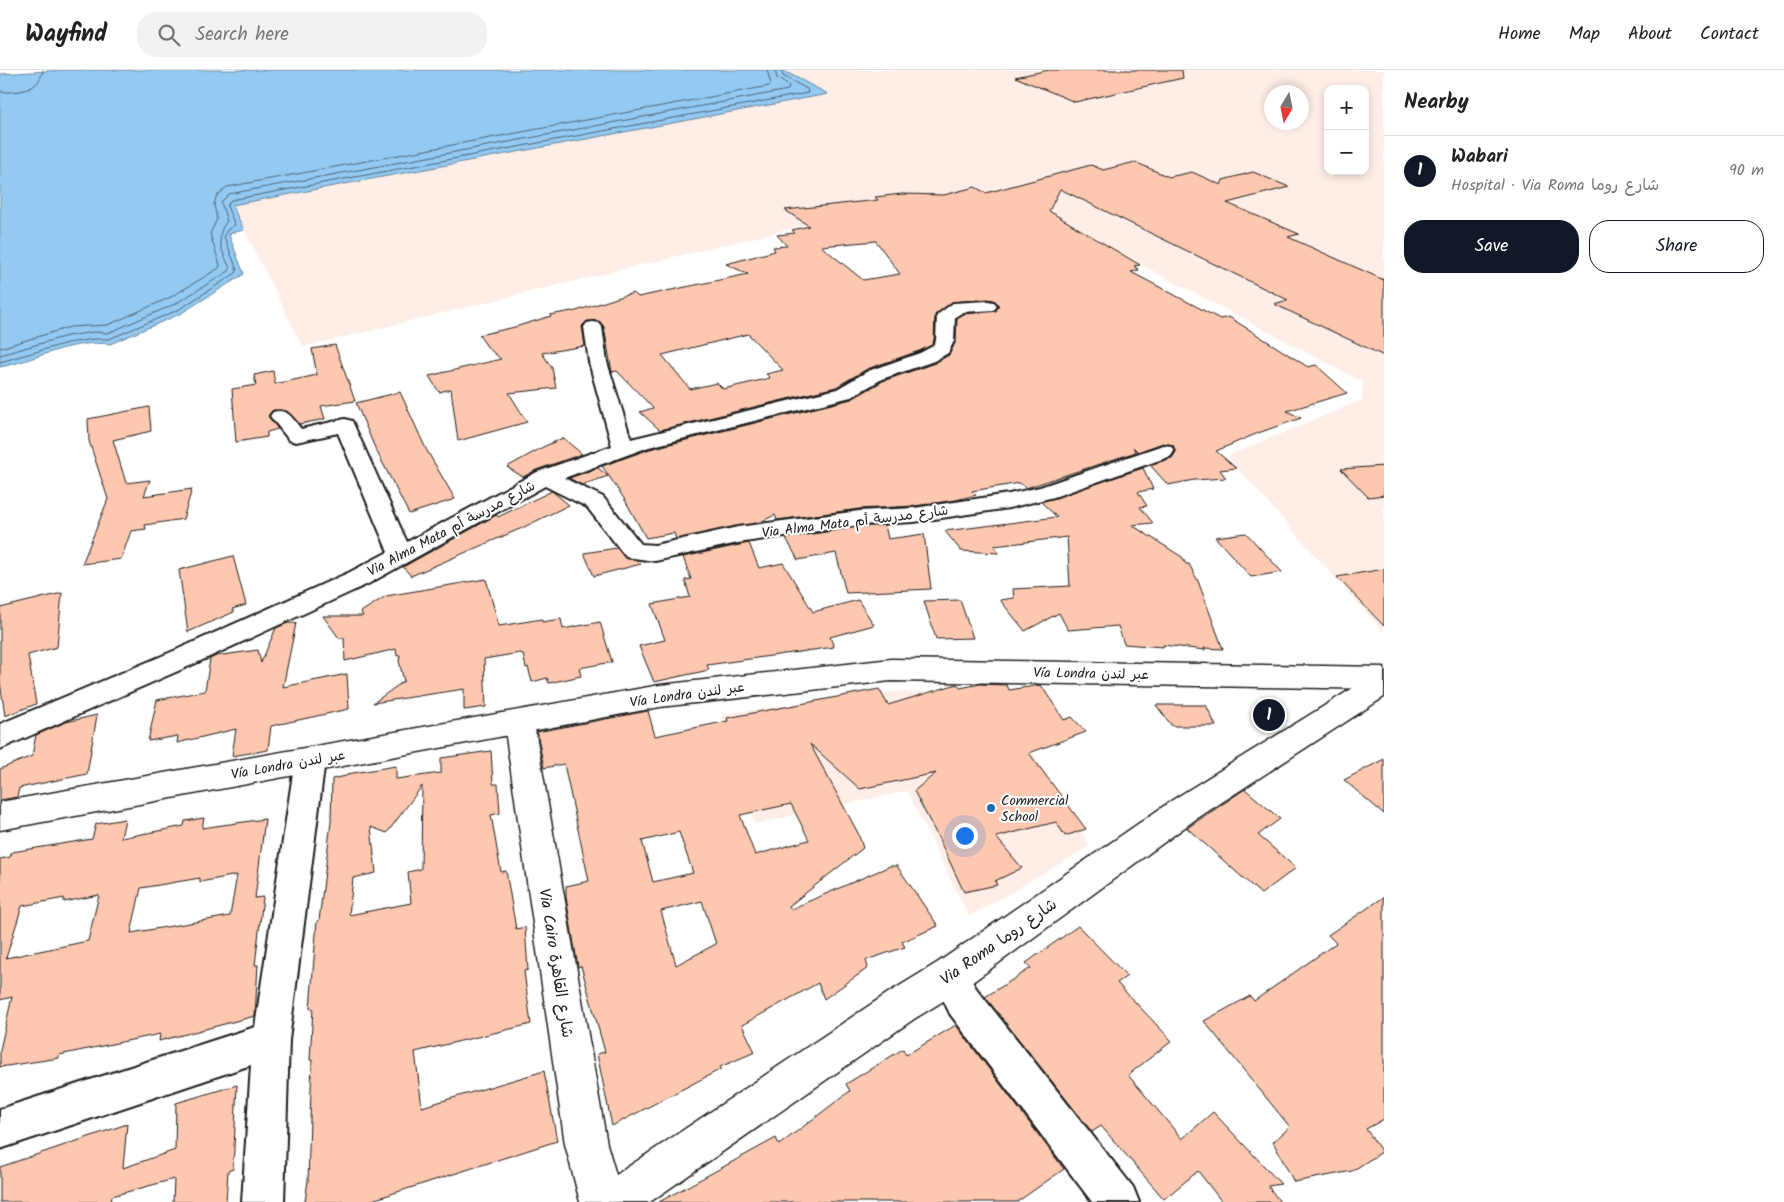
<!DOCTYPE html>
<meta charset="utf-8">
<style>
body{margin:0;font-family:Kalam,"Playpen Sans Arabic",sans-serif;background:#f2f2f2;color:#222}
.controls{position:absolute;right:15px;top:15px;display:grid;overflow:hidden;border-radius:10px;box-shadow:0 2px 8px #0003}
.controls button{width:45px;height:45px;display:grid;place-items:center;padding:0;border:0;border-bottom:1px solid #e0e0e0;background:#fff;color:#222;font:25px sans-serif}
.compass{position:absolute;left:1264px;top:15px;width:45px;height:45px;border-radius:50%;background:#fff;box-shadow:0 2px 8px #0003;rotate:190deg}
.you{position:absolute;left:964px;top:765px;width:18px;height:18px;margin:-12px;border:4px solid #fff;border-radius:50%;background:#1a73e8;box-shadow:0 0 0 8px #1a73e833}
.badge{display:grid;place-items:center;width:32px;height:32px;border-radius:50%;background:#111827;color:#fff;font-size:16px;font-weight:700}
.pin{position:absolute;translate:-50% -50%;border:2px solid #fff;box-shadow:0 1px 5px #0006}
.list{margin:0;padding:0;list-style:none}
h2{display:flex;justify-content:space-between;align-items:center;height:65px;margin:0;padding:0 20px;font-size:21px}
h2 small{font-size:16px;font-weight:400;color:#767676}
.list li{display:grid;grid-template-columns:32px 1fr auto;gap:15px;align-items:center;box-sizing:border-box;height:70px;padding:0 20px;border-top:1px solid #e0e0e0}
.list b{display:block;font-size:19px;white-space:nowrap}
.list p{margin:0;font-size:16px;white-space:nowrap;color:#767676}
.list em{font-size:16px;font-style:normal;color:#767676}
.actions{display:flex;gap:10px;padding:15px 20px}
.actions a{flex:1;padding:11px 0;border:1px solid #111827;border-radius:20px;text-align:center;font-size:18px;color:#111827}
.actions .main{background:#111827;color:#fff}
.icon{flex:none;width:28px;height:28px;fill:none;stroke:currentColor;stroke-width:2;stroke-linecap:round;stroke-linejoin:round}
.map{position:relative;flex:none;width:1384px;height:1132px;overflow:hidden}
header{display:flex;align-items:center;gap:30px;box-sizing:border-box;height:70px;padding:0 25px;background:#fff;border-bottom:1px solid #e0e0e0}
header strong{font-size:24px}
nav{display:flex;gap:28px;margin-inline-start:auto;font-size:18px}
.search{width:350px;height:45px;background:#f2f2f2;display:flex;align-items:center;gap:12px;box-sizing:border-box;padding:0 18px;border-radius:20px;color:#767676;font-size:19px}
main{display:flex}
aside{flex:1;background:#fff}
.map>svg:first-child{display:block}
.built{fill:#feeee7;fill-rule:evenodd}
.water{fill:#94caf2;stroke:#64849c}
.lines{fill:none;stroke-linecap:round;stroke-linejoin:round}
.shore{stroke:#4c6272;stroke-width:1}
.building{fill:#fdc8af;stroke:#1c1c1c;fill-rule:evenodd}
.minor-casing{stroke:#1c1c1c;stroke-width:4}
.tertiary-casing{stroke:#1c1c1c;stroke-width:3}
.secondary-casing{stroke:#1c1c1c;stroke-width:3}
.minor{fill:#fff;fill-rule:evenodd}
.tertiary{fill:#fff;fill-rule:evenodd}
.secondary{fill:#fff;fill-rule:evenodd}
.poi-dot{fill:#1f6fb2;stroke:#fff;stroke-width:2}
.labels{text-anchor:middle;stroke-width:4;stroke-linejoin:round;paint-order:stroke}
.street-label{font-size:14px;fill:#1c1c1c;stroke:#fff}
.poi-label{font-size:14px;fill:#1c1c1c;stroke:#fff;text-anchor:start}
.near-street-label{font-size:16px;fill:#1c1c1c;stroke:#fff}
</style>
<header>
<strong>Wayfind</strong>
<div class="search"><svg class="icon" aria-label="search" viewBox="0 0 24 24"><circle cx="10" cy="10" r="6"/><path d="M15 15l6 6"/></svg>Search here</div>
<nav><a>Home</a><a>Map</a><a>About</a><a>Contact</a></nav>
</header>
<main>
<div class="map">
<svg width="1384" height="1132" viewBox="0 0 1384 1132">
<rect width="100%" height="100%" fill="#fff"/>
<filter id="ink" filterUnits="userSpaceOnUse"><feTurbulence type="fractalNoise" baseFrequency=".02" numOctaves="2"/><feDisplacementMap in="SourceGraphic" scale="10" xChannelSelector="R" yChannelSelector="G"/><feConvolveMatrix kernelMatrix="1 2 1 2 8 2 1 2 1" color-interpolation-filters="sRGB"/></filter>
<g filter="url(#ink)">
<path class="built" d="M782 0H1384V563L1227 386 1362 330 1363 312 1026 134 851 144 303 277 232 135 827 24ZM1328 19H1365V101H1328ZM1272 22H1302V52H1272Z
M893 622 996 623 1090 776 969 847 907 721 755 754 721 644Z"/>
<path class="water" d="M64 0H782L828 24 232 135 244 160 231 163 229 165 244 204 180 244 110 274C71 269 37 290 0 297V4Z"/>
<g class="lines">
<path class="shore" d="M0 22C19 22 39 22 43 0
M0 278 70 257 108 255 171 227 219 198 220 195 210 164 217 149 214 135 216 127 227 117 769 16 771 14 767 0
M0 285 67 266 94 262 108 263 175 234 229 201 230 198C222 181 214 167 227 151L221 132 229 124 788 20 789 16 777 8 775 0
M0 292 67 273 95 269H109L178 240 236 203 237 200 224 166 227 160 235 155 227 136 231 130 808 23 807 19 783 6 781 0"/>
</g>
<path class="building" d="M1049 0H1182L1183 8 1075 32 1015 7Z
M1135 92 1169 107 1192 102 1221 115 1223 110 1253 102 1289 117 1227 133 1299 164 1288 167 1384 210V286L1274 234 1288 230 1060 119 1049 141 1140 195 1134 196 1139 200 1131 202 1220 249 1229 247 1308 297 1316 295 1347 323 1287 341 1301 348 1258 363 1216 381 1236 398 1220 400 1226 408 1194 410 1168 415 1150 395 1172 388 1176 382 1173 375 1163 373 1138 382 1133 377 1136 382 1026 418 1020 413 972 421 976 425 956 430 914 436 859 439 777 450 775 445 758 453 676 469 674 463 646 468 625 430 602 396 650 379 852 329 883 311 935 293 949 285 956 271 957 248 964 244 996 241 998 235 994 230 988 229 952 232 935 245 934 270 932 275 919 281 867 299 836 317 660 360 640 342 653 338 617 301 612 302 604 257 599 251H587L582 256 585 276 542 283 552 298 556 318 509 323 527 352 458 371 451 319 439 322 429 306 501 289 488 278 479 265 515 257 551 246 550 245 572 241 573 242 626 225 634 223 638 227 748 204 726 194 775 181 773 177 787 176 777 165 795 163 792 160 809 156 785 140 878 130 875 127 902 124 944 125 975 117 986 123 1091 95 1103 100ZM876 171 900 204 863 210 821 176ZM748 264 783 300 766 304 770 308 723 319 717 313 690 319 662 285Z
M335 275 355 331 321 336 325 349 300 354 287 341 273 340 268 346 278 359 267 362V367L236 372 232 319 256 315 254 305 273 301 275 314 317 305 312 279Z
M400 322 426 379 455 429 409 444 375 378 356 333Z
M149 337 151 361 113 370 126 413 150 410 144 426 192 419 183 449 145 455 146 459 131 461 121 489 82 494 108 429 89 371 88 349Z
M563 368 582 384 536 400 523 407 507 397 543 377Z
M1384 396V425L1368 427 1341 399Z
M598 398 608 406 582 415 569 408Z
M1143 398 1153 419 1138 422 1147 436 1140 437 1153 453 1132 455 1182 487 1186 494H1189L1198 511 1223 579 1204 578 1205 580 1163 575V577L1124 574 1118 556 1068 560 1059 543 1025 561 1000 530 1014 528 1013 519 1070 516 1067 467 994 476 999 483 961 481 945 461 1057 447 1041 432Z
M552 421 569 435 522 458 411 506 403 497 493 447 496 445 498 447Z
M885 455 888 469 924 464 931 519 846 523 836 483 798 490 786 468 859 457Z
M1246 463 1282 502 1251 507 1215 467Z
M749 473 759 498 783 493 813 542 858 530 874 555 830 567 834 577 707 595 709 600 654 612 639 576 665 570 652 534 690 527 685 510 691 509 683 487Z
M617 478 625 488 638 491 641 494 594 506 584 483Z
M233 486 246 535 232 539 234 542 188 562 179 500Z
M1384 499V556L1337 507Z
M486 509 499 556 542 549V552L561 549 563 559 600 552 612 592 579 598 581 606 549 613 547 608 532 612 528 597 526 598 523 584 520 583 484 589 486 637 464 640V619L373 633 404 611 399 591 400 585 397 586 396 579 345 591 344 568H339L323 546H363L361 542 386 526Z
M62 523 57 577 28 585 36 634 5 646 0 612V538Z
M960 530 973 568 936 569 924 531Z
M288 553H296L283 617 347 604 349 639 271 656 268 680 232 686 236 659 177 673 178 666 148 671 157 630 205 621 210 589 216 586 258 580 261 593 276 558Z
M957 614 960 618 980 614 1007 615 1009 620 1041 615 1064 650 1072 647 1086 662 1029 683 1086 759 1065 766 1056 752 996 767 1022 798 995 811 997 815 964 822 940 771 914 721 936 703 860 719 810 674 858 763 863 778 789 836 791 839 890 796H897L938 856 902 872 905 877 866 890 868 898 824 929 818 913 742 955 755 982 720 997 721 999 612 1056 597 984 605 982 581 896 578 897 566 827V816L589 811 564 694 544 698 537 662 648 641 655 666 728 651 727 648 879 619 888 635ZM791 734 809 770 755 785 740 745ZM679 762 693 803 653 812 642 771ZM702 831 716 874 676 895 661 841Z
M1156 635H1206L1216 656H1172Z
M97 645 87 704 19 718 17 727 0 730V699L32 686 36 665 66 652Z
M491 681 493 714H498L500 743 491 745 501 802 506 801 516 859 525 857 528 900 524 901 531 954 415 982 422 1037 544 1001 557 1071 366 1132H305L308 1110 312 990H310L313 938 310 939 317 851H319L331 752 332 709 346 706 347 704 396 696V709L441 703V688ZM422 716 421 799 408 802 411 833 349 845 353 808 376 803 371 757 387 763Z
M1384 689V744L1344 710Z
M1245 719 1280 749 1258 765 1296 798 1261 824 1187 758Z
M204 748 202 758 265 749 255 828 263 827 255 895H258L255 946 159 971 160 964 59 985V988L0 997V980L12 927 0 930V789L10 787 12 782 92 769 96 754 125 749 121 768 184 756 185 751ZM237 805 230 846 131 863 141 818 200 808V812ZM99 825 88 871 6 888 22 836 64 828V832Z
M1384 827V1049L1366 1059 1382 1082 1352 1101 1294 1112 1273 1072 1290 1057 1204 951 1250 926 1254 931 1336 873 1328 865Z
M1078 856 1127 906 1117 913 1172 971 1128 1005 1182 1069 1213 1042 1281 1114 1268 1116 1280 1132H1222L1198 1101 1164 1129 1101 1056 1092 1062 985 927 1031 898 1026 893Z
M956 955 1064 1099 1017 1132H659L776 1068 779 1075 850 1021 846 1014 903 979 906 985Z
M237 1015 233 1099 228 1101 226 1132H173L174 1109 112 1126 111 1132H0V1097L127 1054 123 1098 175 1080 176 1033Z"/>
<g class="lines">
<defs>
<path id="minor" d="M988 231 994 232 997 236 994 240 963 242 955 247 954 271 948 283 934 291 882 309 851 327 649 377 564 408 603 427 641 474 655 475 738 457 859 441 914 438 1009 424 1040 417 1163 375 1171 376 1174 381 1171 386 1054 427 1009 438 914 452 859 455 738 473 655 491 626 487 587 437 545 416 368 514 194 594 0 679V654L176 580 350 502 388 482 338 363 296 372 289 370 270 346 273 342C288 338 292 348 301 359L345 349 352 351 407 472 537 402 612 376 589 292 584 257 587 253 593 252 599 253 602 257 607 292 631 369 837 319 868 301 920 283 933 276 936 271 937 245 953 233Z
M310 678 320 681 325 690 289 970 284 1132H242L251 995 0 1079V1039L255 957 295 690 300 681Z
M950 889 962 894 976 918 1133 1117 1139 1132H1092L950 944 932 906 938 894Z"/>
<path id="tertiary" d="M1384 602V627L1196 749 963 919 914 949 650 1132H580L565 1074 504 653 508 645 519 641 530 645 534 653 607 1074 616 1105 888 923 937 893 1174 729 1374 605Z"/>
<path id="secondary" d="M891 589 1384 597V619L891 611 660 637 0 760V732L660 615Z"/>
</defs>
<use href="#minor" class="minor-casing"/>
<use href="#tertiary" class="tertiary-casing"/>
<use href="#secondary" class="secondary-casing"/>
<use href="#minor" class="minor"/>
<use href="#tertiary" class="tertiary"/>
<use href="#secondary" class="secondary"/>
</g>
</g>
<circle class="poi-dot" cx="991" cy="738" r="5"/>
<g class="labels">
<g class="street-label">
<text transform="translate(855 451) rotate(-7)" y="5">Via Alma Mata شارع مدرسة أم</text>
<text transform="translate(451 458) rotate(-28)" y="5">Via Alma Mata شارع مدرسة أم</text>
<text transform="translate(1091 603) rotate(1)" y="5">Vía Londra عبر لندن</text>
<text transform="translate(687 624) rotate(-8)" y="5">Vía Londra عبر لندن</text>
<text transform="translate(288 694) rotate(-10)" y="5">Vía Londra عبر لندن</text>
</g>
<g class="poi-label">
<text x="1001" y="735">Commercial<tspan x="1001" dy="16">School</tspan></text>
</g>
<g class="near-street-label">
<text transform="translate(998 871) rotate(-35)" y="6">Via Roma شارع روما</text>
<text transform="translate(557 893) rotate(81)" y="6">Via Cairo شارع القاهرة</text>
</g>
</g>
</svg>
<div class="controls">
<button>+</button>
<button>−</button>
</div>
<svg class="compass" viewBox="-18 -18 36 36"><path d="M0-13l5 13h-10z" fill="#e53935"/><path d="M0 13l5-13h-10z" fill="#767676"/></svg>
<div class="you"></div>
<div class="pin badge" style="left:1269px;top:645px">1</div>
</div>
<aside>
<h2>Nearby<small></small></h2>
<ul class="list">
<li><span class="badge">1</span><div><b>Wabari</b><p>Hospital · Via Roma شارع روما</p></div><em>90 m</em></li>
</ul>
<div class="actions"><a class="main">Save</a><a>Share</a></div>
</aside>
</main>
